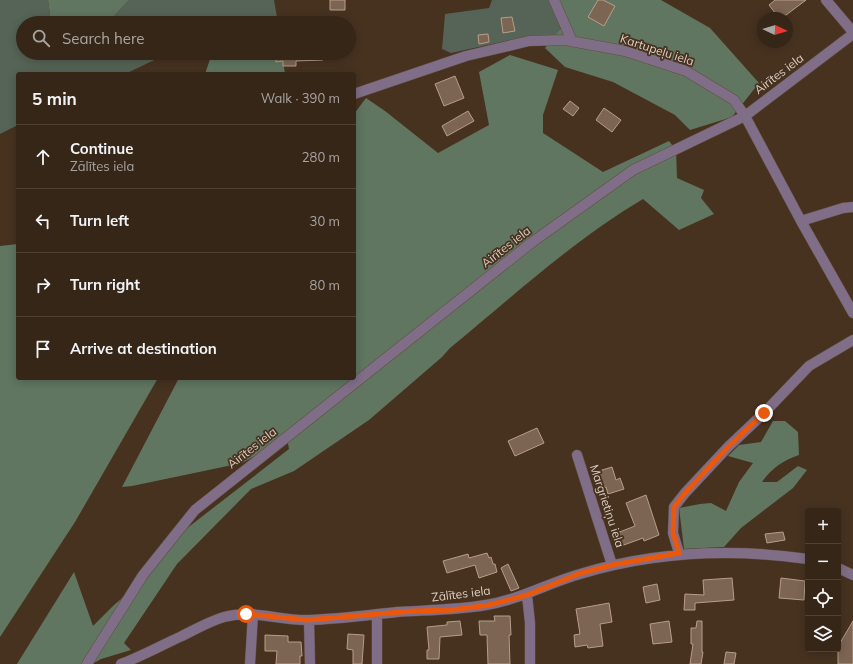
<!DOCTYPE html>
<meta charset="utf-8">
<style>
body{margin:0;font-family:Mulish,sans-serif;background:#403225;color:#f1f3f6}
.controls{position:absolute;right:12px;bottom:12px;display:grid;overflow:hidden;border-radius:4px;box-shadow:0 2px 10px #0003}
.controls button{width:36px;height:36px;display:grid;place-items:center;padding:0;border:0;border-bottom:1px solid #4f4337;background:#352618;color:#f1f3f6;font:20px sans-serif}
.compass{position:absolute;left:757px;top:12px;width:36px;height:36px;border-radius:50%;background:#352618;box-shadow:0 2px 10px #0003;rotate:94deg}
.stop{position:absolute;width:12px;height:12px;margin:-9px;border:3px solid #ea580c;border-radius:50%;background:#fff}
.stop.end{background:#ea580c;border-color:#fff;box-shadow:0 1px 4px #0008}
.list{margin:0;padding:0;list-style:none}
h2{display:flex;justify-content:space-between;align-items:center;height:52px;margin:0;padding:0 16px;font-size:17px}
h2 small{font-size:13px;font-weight:400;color:#aaa5a2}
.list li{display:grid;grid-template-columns:26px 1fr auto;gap:12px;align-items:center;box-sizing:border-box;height:64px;padding:0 16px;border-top:1px solid #4f4337}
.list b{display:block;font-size:15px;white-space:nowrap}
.list p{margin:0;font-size:13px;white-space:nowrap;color:#aaa5a2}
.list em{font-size:13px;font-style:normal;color:#aaa5a2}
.icon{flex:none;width:22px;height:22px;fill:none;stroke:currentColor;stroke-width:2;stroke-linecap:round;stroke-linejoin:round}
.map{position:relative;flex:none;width:853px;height:664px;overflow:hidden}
.search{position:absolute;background:#352618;box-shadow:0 2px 10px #0003;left:16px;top:16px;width:340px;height:44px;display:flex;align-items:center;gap:10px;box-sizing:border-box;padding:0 14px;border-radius:22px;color:#aaa5a2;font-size:15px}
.panel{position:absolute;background:#352618;box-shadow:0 2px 10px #0003;left:16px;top:72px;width:340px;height:308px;border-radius:4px}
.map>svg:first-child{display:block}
.green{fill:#556456}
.forest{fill:#607661}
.building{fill:#7d6553;stroke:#b89e89}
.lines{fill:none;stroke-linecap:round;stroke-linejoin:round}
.minor-casing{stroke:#624e3e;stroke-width:11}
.minor{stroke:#806e88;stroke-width:10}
.route{stroke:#ea580c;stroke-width:5}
.labels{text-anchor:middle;stroke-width:3.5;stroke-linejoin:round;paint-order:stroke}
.street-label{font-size:12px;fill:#ddcfc4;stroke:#473220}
</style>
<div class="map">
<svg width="853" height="664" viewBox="0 0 853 664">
<rect width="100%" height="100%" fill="#473220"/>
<path class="green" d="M0 0H48L51 23H23V53H169L125 74H18V125L0 134Z
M129 0H274L278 23H94L114 16Z
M492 0H550L563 35 525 37 451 53 442 49 445 14 489 8Z"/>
<path class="forest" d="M48 0H129L114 16 94 23H51Z
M559 0H661L710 28 759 83 732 117 690 130 675 115 613 82 565 67 545 48 567 21Z
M212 53H282L285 74H205Z
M510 55 558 70 543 115V133L603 172 669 141 676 150 677 178 704 190 701 198 714 214 679 230 643 199C574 240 512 297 450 348L442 357 369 420 294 471 251 489 177 564 124 643 131 650 101 659 92 664H17L74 572 93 626 114 605 146 578 186 529 289 449 287 438 242 463 132 486 122 487 179 378H354V114L366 98 385 111 438 153 489 125 479 72Z
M18 244V378H158L75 522 0 637V246Z
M773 421H785L798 432 799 455C782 461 772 468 762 482H777L798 466 807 470 793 488 741 528 724 547 684 549 679 508 700 504 711 503 726 511 739 482 753 463 728 456 739 445 761 442Z"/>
<path class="building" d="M330 0H345V10H330Z
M598 0H603L615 6 604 26 588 17Z
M775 0H806L782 18H779L769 5Z
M512 17 515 31 503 33 501 18Z
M488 34 489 42 479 44 478 35Z
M276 53H323V60L296 61V66H283V61L276 62Z
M455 76 464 98 444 106 435 84Z
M570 101 579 108 573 116 563 109Z
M604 108 621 120 612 132 596 120Z
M468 111 474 121 447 136 442 126Z
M537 428 544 443 515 456 508 441Z
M612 467 616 480 620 478 624 489 608 494 606 487 602 489 596 472Z
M646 495 659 535 644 541 643 538 621 546 617 533 635 526 626 503Z
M783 532 785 540 767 543 765 534Z
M487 553 489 558 491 557 493 564H495L497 572 479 578 475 565 447 573 443 561 468 554 469 558Z
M508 564 519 588 511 591 501 568Z
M732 578 734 600 695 603V610H684L685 594 704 595 703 580Z
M781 578 805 581 804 600 779 598Z
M657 584 660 600 646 603 643 587Z
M609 603 612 622 600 624 603 646 588 648 587 645 575 647 574 635 580 634 576 609Z
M494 616H510L511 635H509L510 664H488L487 635H480L479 621H495Z
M460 621 462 635 440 637 439 659H427V650H429L427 627 447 625V622Z
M669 621 672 642 653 644 650 624Z
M697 621H702V652H703L701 664H690L693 644H691V628H696Z
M853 621V664H838V642L840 643Z
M348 634 364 635 362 664H353V650L347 649Z
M265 635 288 636V642H301L302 656H300V664H276L277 651H265Z
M726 652 736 653 734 664H724Z"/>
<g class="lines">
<defs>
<path id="minor" d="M554 0 572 41
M826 0 853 32
M354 94 466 56 529 41 565 40 625 51 686 71 734 100 745 116 801 221 853 313
M801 221 843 208 853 207
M577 455 612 565
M679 553 673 533 674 507 685 493 728 447 764 413 809 366 853 340
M838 568 853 575
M527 595 530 623V664
M377 614V664
M309 620 310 664
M87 664 143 575 195 510 531 243 633 170 745 116 853 34
M121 664C142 656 162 645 182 636 196 629 210 621 224 617 253 609 280 621 309 620 338 619 368 615 397 612 427 610 456 610 486 605 519 600 548 583 580 574 656 551 730 548 808 559
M250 664 253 614"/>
</defs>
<use href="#minor" class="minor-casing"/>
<use href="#minor" class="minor"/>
</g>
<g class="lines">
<path class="route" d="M246 614 307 620 413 611 452 610 489 605 527 595 578 574 612 565 679 553 673 533 674 507 685 493 728 447 764 413"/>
</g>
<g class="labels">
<g class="street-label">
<text transform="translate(657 50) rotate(18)" y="4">Kartupeļu iela</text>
<text transform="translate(779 74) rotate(-37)" y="4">Airītes iela</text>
<text transform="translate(506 247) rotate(-38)" y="4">Airītes iela</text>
<text transform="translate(252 448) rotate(-38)" y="4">Airītes iela</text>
<text transform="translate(607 506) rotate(72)" y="4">Margrietiņu iela</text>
<text transform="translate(461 594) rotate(-7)" y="4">Zālītes iela</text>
</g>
</g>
</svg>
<div class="controls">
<button>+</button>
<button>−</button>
<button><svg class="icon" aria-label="locate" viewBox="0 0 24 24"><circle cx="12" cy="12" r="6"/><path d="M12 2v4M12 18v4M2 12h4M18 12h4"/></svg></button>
<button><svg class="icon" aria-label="layers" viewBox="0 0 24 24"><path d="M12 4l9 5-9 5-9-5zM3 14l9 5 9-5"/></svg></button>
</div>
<svg class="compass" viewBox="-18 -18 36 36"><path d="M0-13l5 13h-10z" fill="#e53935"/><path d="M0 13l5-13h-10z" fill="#aaa5a2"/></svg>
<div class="stop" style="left:246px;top:614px"></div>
<div class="stop end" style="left:764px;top:413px"></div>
<div class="search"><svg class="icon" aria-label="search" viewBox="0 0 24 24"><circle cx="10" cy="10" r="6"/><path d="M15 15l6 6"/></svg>Search here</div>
<section class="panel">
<h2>5 min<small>Walk · 390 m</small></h2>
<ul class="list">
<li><svg class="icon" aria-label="ahead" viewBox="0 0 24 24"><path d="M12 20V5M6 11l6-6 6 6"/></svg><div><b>Continue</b><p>Zālītes iela</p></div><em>280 m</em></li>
<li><svg class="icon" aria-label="left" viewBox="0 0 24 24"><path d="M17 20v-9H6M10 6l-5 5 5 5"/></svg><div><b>Turn left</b></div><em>30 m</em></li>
<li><svg class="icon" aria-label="right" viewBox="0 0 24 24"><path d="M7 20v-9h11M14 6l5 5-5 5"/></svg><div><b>Turn right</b></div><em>80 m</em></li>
<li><svg class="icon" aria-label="arrive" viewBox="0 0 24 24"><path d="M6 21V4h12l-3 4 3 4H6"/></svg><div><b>Arrive at destination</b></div></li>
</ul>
</section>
</div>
